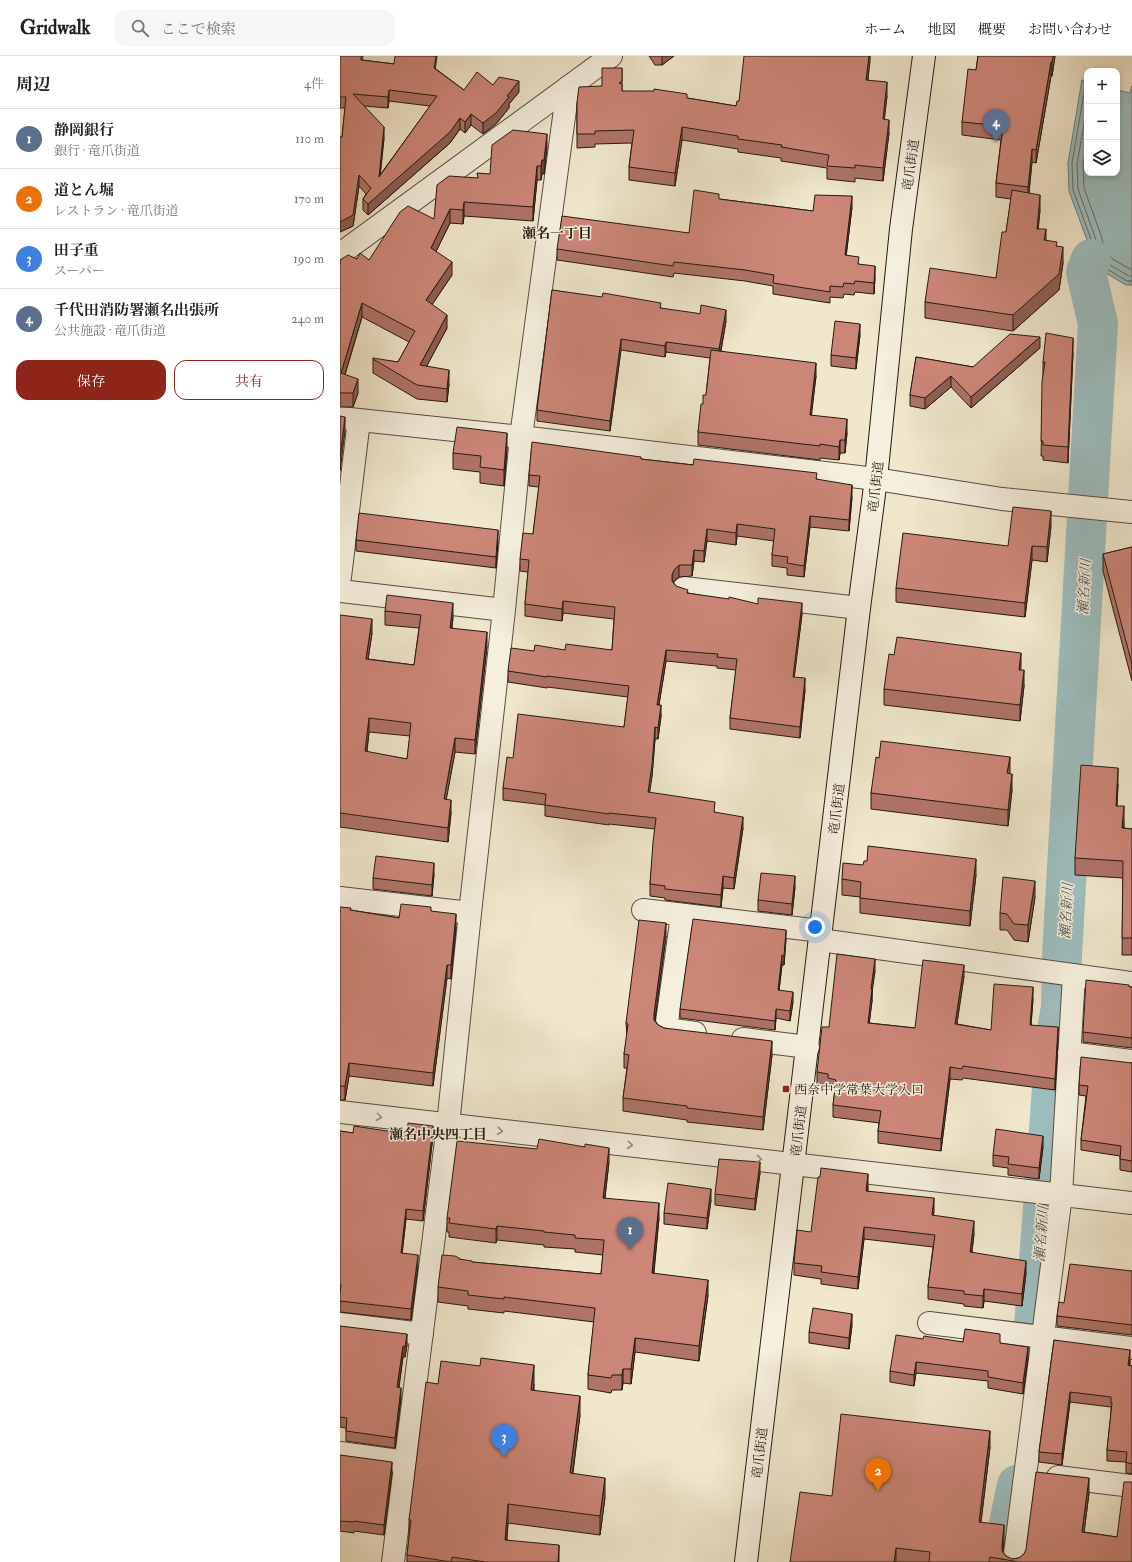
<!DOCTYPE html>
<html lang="ja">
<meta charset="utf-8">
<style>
body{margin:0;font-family:"IM FELL Double Pica","Noto Serif JP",serif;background:#f6f6f6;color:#222}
.controls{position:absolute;right:12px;top:12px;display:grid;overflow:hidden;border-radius:8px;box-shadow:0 2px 6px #0003}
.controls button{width:36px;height:36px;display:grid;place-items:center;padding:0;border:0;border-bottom:1px solid #e0e0e0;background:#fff;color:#222;font:20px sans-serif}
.you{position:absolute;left:475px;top:871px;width:14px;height:14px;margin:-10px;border:3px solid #fff;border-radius:50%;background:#1a73e8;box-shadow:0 0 0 6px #1a73e833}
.badge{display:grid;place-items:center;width:26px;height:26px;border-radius:50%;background:#8f2418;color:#fff;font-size:13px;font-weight:700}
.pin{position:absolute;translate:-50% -33px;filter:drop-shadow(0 1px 2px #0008)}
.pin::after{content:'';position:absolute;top:21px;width:14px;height:12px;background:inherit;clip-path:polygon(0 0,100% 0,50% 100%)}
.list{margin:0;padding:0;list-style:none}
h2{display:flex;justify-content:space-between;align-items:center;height:52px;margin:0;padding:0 16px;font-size:17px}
h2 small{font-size:13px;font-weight:400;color:#767676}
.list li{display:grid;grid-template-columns:26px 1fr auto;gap:12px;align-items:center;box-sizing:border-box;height:60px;padding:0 16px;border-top:1px solid #e0e0e0}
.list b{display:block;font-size:15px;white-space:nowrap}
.list p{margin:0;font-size:13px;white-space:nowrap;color:#767676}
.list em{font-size:13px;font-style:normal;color:#767676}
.actions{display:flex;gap:8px;padding:12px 16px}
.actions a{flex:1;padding:9px 0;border:1px solid #8f2418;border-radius:12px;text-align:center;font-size:14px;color:#8f2418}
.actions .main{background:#8f2418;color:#fff}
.icon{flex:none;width:22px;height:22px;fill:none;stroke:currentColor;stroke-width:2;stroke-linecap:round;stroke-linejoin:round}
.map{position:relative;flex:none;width:792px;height:1506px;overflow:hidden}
header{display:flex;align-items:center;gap:24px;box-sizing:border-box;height:56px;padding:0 20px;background:#fff;border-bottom:1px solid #e0e0e0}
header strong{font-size:19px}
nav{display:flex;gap:22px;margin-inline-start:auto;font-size:14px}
.search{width:280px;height:36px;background:#f6f6f6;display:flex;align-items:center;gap:10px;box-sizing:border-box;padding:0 14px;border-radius:12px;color:#767676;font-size:15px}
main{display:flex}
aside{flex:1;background:#fff}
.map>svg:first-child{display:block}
.water{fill:#9dbebf;stroke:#6d7c79}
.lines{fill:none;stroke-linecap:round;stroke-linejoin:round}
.shore{stroke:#626c68;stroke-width:1}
.river{stroke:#9dbebf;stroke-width:40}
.minor-casing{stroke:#584c40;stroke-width:24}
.secondary-casing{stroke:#261911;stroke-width:24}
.minor{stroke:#f5efde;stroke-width:22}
.secondary{stroke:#f5efde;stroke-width:22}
.wall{fill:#af7367;stroke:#261911;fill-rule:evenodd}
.shaded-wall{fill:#8f5e54;stroke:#261911}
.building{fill:#cc8678;stroke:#261911;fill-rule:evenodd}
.oneway{stroke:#988f82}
.poi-dot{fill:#8f2418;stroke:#f5efde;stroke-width:1.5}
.labels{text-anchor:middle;stroke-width:3;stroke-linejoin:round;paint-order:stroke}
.street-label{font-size:13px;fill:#261911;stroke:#f5efde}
.poi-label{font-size:13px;fill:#261911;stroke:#f5efde;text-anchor:start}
.neighbourhood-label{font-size:14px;font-weight:bold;fill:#261911;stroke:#f5efde}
.water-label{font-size:14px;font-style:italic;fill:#50534e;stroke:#f5efde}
</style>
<header>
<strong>Gridwalk</strong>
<div class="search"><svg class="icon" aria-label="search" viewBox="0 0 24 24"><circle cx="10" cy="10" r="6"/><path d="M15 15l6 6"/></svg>ここで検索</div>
<nav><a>ホーム</a><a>地図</a><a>概要</a><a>お問い合わせ</a></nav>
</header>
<main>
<aside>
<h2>周辺<small>4件</small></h2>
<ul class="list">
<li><span class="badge" style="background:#5c6f8a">1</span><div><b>静岡銀行</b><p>銀行 · 竜爪街道</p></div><em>110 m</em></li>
<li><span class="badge" style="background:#e8710a">2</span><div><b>道とん堀</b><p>レストラン · 竜爪街道</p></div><em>170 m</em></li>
<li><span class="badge" style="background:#3f7fe0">3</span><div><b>田子重</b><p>スーパー</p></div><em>190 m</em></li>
<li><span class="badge" style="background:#5c6f8a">4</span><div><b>千代田消防署瀬名出張所</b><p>公共施設 · 竜爪街道</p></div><em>240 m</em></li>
</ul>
<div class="actions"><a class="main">保存</a><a>共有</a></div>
</aside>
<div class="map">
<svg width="792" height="1506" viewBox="0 0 792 1506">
<rect width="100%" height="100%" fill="#f0e7cc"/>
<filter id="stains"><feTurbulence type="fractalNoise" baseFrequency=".005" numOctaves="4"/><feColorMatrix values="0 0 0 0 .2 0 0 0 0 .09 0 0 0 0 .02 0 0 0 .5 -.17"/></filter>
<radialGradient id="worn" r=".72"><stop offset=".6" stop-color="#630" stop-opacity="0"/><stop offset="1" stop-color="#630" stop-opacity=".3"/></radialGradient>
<path class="water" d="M742 24 747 25V117H777V34L790 37 792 30V229H786L764 216 751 203 747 184 729 135 728 107Z"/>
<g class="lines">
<path class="shore" d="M747 29 745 31 732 107 733 134 751 183 755 201 767 213 787 225H792
M747 51 737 108 738 133 755 181 760 198 770 209 789 220H792
M747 86 743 108 744 132 761 179 765 195 774 204 792 214"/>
<path class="river" d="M691 1310 716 980 721 951 722 899 758 268 746 216 751 203
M661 1506 677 1429"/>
<defs>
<path id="minor" d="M0 198 271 0
M0 362 181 381 536 423 662 443 792 456
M0 521 19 364
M344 532 519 552
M0 535 164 554
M0 842 130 857
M303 854 481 875
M342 859 326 973 355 977
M480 884 792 927
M403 983 468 991
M729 997 792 1005
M0 1056 792 1147
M589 1267 792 1292
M0 1268 82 1278
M0 1397 66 1406
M718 1421 792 1430
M53 1506 108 1069 130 857 164 554 181 381 228 31
M674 1506 721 1139 734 919"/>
<path id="secondary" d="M406 1506 519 552 536 423 561 173 584 0"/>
</defs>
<use href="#minor" class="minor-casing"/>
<use href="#secondary" class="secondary-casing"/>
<use href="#minor" class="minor"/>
<use href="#secondary" class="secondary"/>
</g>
<path class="wall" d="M0 0H23L22 4 96 13 124 34 153 29 179 36 169 48V52L156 68 143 78 131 69 125 77 120 73 110 87 28 159 23 154V143L26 138 19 130 13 170 0 176V81H2L5 52H0ZM49 45 90 50 40 119 44 82 24 50 48 52Z
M309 0H334L322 9H315Z
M530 0 528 24 547 40 544 63 549 77 543 125 515 122V126L487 123V112L441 105V102L398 96V93L342 84 335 130 289 124V111L292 87 255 88V91L237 92V46L262 30 282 12V35L347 42 396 50 399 45Z
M638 0H715L712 20H711L696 107 692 106 689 137 700 154 698 173 706 184 717 190 723 207 719 234 673 275 585 262V246L656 222 666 176 671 143 656 141V127L661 84 622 79V66L636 14Z
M207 91 204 118H202L201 124H197L193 165 124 160 123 168 110 167 96 195 112 219 92 248 107 272 86 311 109 328 107 346 77 343 33 317V303L58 306 69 286 22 261 5 319 18 337 13 351H0V204L17 203 29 204 94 163 137 122 150 118Z
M379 143 473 155 512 151 506 200 519 208 535 221 534 238 515 236 514 239 504 238 503 242 490 241V247L433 238V230L405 225 334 217 333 221 217 204V193L349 177Z
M212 234 321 252 386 265 381 295 476 320 471 359 507 377 505 397H500L499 404 480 402V404L358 389V376L363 348 366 339 370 302 326 296 325 301 281 294 270 375 197 365V354Z
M520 279 516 313 491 310V299Z
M700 292 631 352 611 331 585 353 570 350V339L576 301 633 311Z
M733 297 728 407 703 404V400H701L703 321V306Z
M167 393 164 430 140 427V416L113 413V397Z
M301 403 477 423 512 441 509 475 470 471 464 521 447 519V512L432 510V499L434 485 397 480 396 489 367 485 364 506 354 505 352 520 339 521 334 525 333 526 336 530 348 537 462 558 454 621 465 634 460 682 390 673V662L396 614 377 612V610L326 605 319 649 321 660 318 683H315L312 720 309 737 375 756 403 772 394 833 383 832 381 851 325 844V842L310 840V828L315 773 269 768V769L205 760V749L163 744V732L173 702 284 671 288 641 207 631V632L168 626V615L194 595 225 594H272L274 563 223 557 222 565 185 560V548L188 516 180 515V503L193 478 199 431 189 430V419Z
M711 470 707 506 692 504 685 561 556 546V532L668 490Z
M16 484 158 485 156 512 16 495Z
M792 491V625L763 515V498Z
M45 555 113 561 112 572 147 590 135 698 115 696 106 743 111 757 108 786 0 771V559L32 577 28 603 74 609 79 572 45 569ZM29 676 70 680 67 703 27 696Z
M681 614 684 630 680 665 544 649V633Z
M539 702 670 718 672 734 668 770 531 753V737Z
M778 728 777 750 784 767V772L792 773V899H782L783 822 735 819V802Z
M94 818 92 840 33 833V822Z
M636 819 630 870 520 857V841L502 839V823Z
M455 831 452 859 418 855V844Z
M695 841 688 886 674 884 667 874H660V857Z
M0 851 11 854 59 862 91 855 116 871 111 923 107 922 93 1030 9 1020 5 1044H0Z
M326 880 315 964 318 969 324 972 432 999 423 1074 347 1066V1064L283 1055V1042L287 1012H284V998L287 981 286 967Z
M446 883 444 909H442L439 934 453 946 450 965 436 962 435 974 340 962V953Z
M535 915 532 933V945L529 967 575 972 624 920 617 968 651 974 693 943 691 969 718 983 715 1034 623 1022 622 1024 610 1023 601 1095 538 1087V1075L539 1067 493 1061V1049L495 1035 488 1034V1029L477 1028V1016L489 971Z
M789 931H792V992L743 986V976Z
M790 1007H792V1116L780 1114V1100L741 1094V1084L746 1040 739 1039V1029Z
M0 1075 13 1077 67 1078 93 1080 83 1165 66 1163 62 1197 78 1210 71 1264 0 1256Z
M703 1091 699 1123 668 1119V1112L653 1110V1099Z
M269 1106 265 1142 319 1162 314 1217 368 1239 359 1305 295 1296 291 1328 283 1327 282 1334H272L271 1337 248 1333V1319L254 1266 164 1255V1257L128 1253V1250L98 1246V1231L119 1203 132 1206 261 1218 263 1199 235 1196V1193L204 1191V1189L157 1184 156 1187 109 1181V1176H107V1162Z
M420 1117 415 1154 375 1149V1138Z
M528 1130V1135L594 1155 593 1159 634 1178 632 1196 686 1217 682 1250 644 1245 643 1252 624 1250V1248L588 1243V1231L593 1191 524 1183 518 1233 481 1228V1223L454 1219V1207L471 1176Z
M371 1144 367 1173 324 1168V1157Z
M792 1215V1279L717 1270V1260L724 1247Z
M512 1269 509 1293 469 1287V1276Z
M0 1270 67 1289 65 1301H63L59 1332 61 1342 55 1392 6 1385V1372L0 1371Z
M583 1283 623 1286 660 1287 688 1302 683 1338 648 1332V1325L576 1317 574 1330 550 1326V1315Z
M714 1284 790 1304V1310H792V1418L786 1417V1406L767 1405V1394L771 1357V1351L730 1346 722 1409 699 1406V1396Z
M98 1328H194V1334L240 1359 233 1417 265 1441 260 1479 168 1467 167 1484 219 1506H67V1499L69 1483V1464Z
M650 1391 641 1466 664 1484 663 1496 666 1500 672 1503 679 1502 684 1498 749 1437 744 1476 777 1481 792 1506H450L492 1440Z
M0 1399 52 1417 44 1479 14 1475V1477L0 1475Z"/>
<path class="shaded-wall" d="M96 0H97L94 23V12Z
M322 0H334L322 9Z
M529 0H530V6L526 37V24Z
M713 0H715L712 20V6Z
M711 6V20L696 107V94Z
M179 25V36L169 48V52L156 68 143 78V67Z
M547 26V40L543 76V63Z
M49 34V45L48 52V41Z
M131 58V69L125 77V66Z
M120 62V73L110 87 28 159V148Z
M549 64V77L543 125V112Z
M44 71V82L39 132V121Z
M342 71V84L335 130V117Z
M207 78V91L204 118V104Z
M692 93V106L688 145V131Z
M202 104V118L201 124V110Z
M197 110V124L193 165V151Z
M19 119V130L13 170 0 176V166Z
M700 139V154L697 188V173Z
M512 140V151L505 210V199Z
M124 146V160L123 168V154Z
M110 153V167L91 206V192Z
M706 173V189L704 184Z
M723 191V207L719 234 673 275V259Z
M112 206V219L86 258V244Z
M535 210V221L534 238V227Z
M22 247V261L1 331V317Z
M386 254V265L379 304V293Z
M107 259V272L80 323V309Z
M520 268V279L516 313V302Z
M700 281V292L631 352V341Z
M733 282V297L728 407V391Z
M281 283V294L270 375V365Z
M326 286V296L325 301V290Z
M476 307V320L470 372V359Z
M109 314V328L107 346V333Z
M611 320V331L585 353V342Z
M18 323V337L13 351V337Z
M5 361V375L0 415V401Z
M507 363V377L505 397V384Z
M167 377V393L164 430V414Z
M500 384V397L499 404V391Z
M512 429V441L509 475V464Z
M711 455V470L707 506V491Z
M470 460V471L464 521V510Z
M397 468V480L396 489V477Z
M367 473V485L364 506V495Z
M158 474V485L156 512V501Z
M692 490V504L685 561V547Z
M354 494V505L352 520V509Z
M339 509V521L334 525 332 530V519L334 514Z
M223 545V557L222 565V553Z
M113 547V561L110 586V572Z
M462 547V558L453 632V621Z
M32 563V577L26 617V603Z
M147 576V590L135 698V684Z
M326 594V605L317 660V649Z
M681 597V612L679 629V614Z
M684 614V630L680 665V649Z
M465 622V634L460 682V671Z
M321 649V660L318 683V672Z
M29 662V676L25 709V695Z
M315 671V683L312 720 308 748V736Z
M115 682V696L104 756V743Z
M670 701V717L667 733V717Z
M778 712V728L776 767V750Z
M672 718V734L668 770V754Z
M111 744V757L108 786V772Z
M784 750V767L782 789V772Z
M403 761V772L394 833V822Z
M636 803V819L630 870V855Z
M94 807V818L92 840V829Z
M383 820V832L381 851V839Z
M455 820V831L452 859V848Z
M695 825V841L688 886V869Z
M116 858V871L111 923V909Z
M326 867V880L314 971V958Z
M446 874V883L444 909V900Z
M442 899V909L438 943V934Z
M535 903V915L531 944 532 933V945L528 978V967L531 933Z
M107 909V922L93 1030V1017Z
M624 909V920L615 979V968Z
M693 931V943L690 981V969Z
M453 936V946L450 965V955Z
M436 953V962L435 974V965Z
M718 971V983L715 1034V1023Z
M432 985V999L423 1074V1061Z
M9 1007V1020L5 1044V1030Z
M610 1011V1023L601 1095V1083Z
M93 1070V1080L83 1165V1155Z
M703 1080V1091L699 1123V1112Z
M269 1092V1106L263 1156V1142Z
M420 1106V1117L415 1154V1143Z
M528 1118V1130L526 1147V1135Z
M371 1133V1144L367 1173V1162Z
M594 1142V1155L592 1171V1159Z
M319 1147V1162L312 1232V1217Z
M66 1153V1163L61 1208V1197Z
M634 1165V1178L630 1208V1196Z
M157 1170V1184L156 1187V1173Z
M524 1171V1183L518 1233V1221Z
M78 1199V1210L71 1264V1253Z
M686 1205V1217L682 1250V1238Z
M368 1224V1239L359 1305V1290Z
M644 1233V1245L643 1252V1240Z
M512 1258V1269L509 1293V1282Z
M67 1278V1289L65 1301V1291Z
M295 1282V1296L291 1328V1313Z
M63 1290V1301L57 1342V1331Z
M688 1291V1302L683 1338V1327Z
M790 1294V1304L788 1320V1309Z
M576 1306V1317L574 1330V1319Z
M194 1309V1328L191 1353V1334Z
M283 1313V1327L282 1334V1319Z
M61 1332V1342L55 1392V1382Z
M730 1336V1346L722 1409V1398Z
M240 1340V1359L230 1436V1417Z
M650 1375V1391L639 1481V1466Z
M52 1406V1417L44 1479V1469Z
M265 1422V1441L260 1479V1460Z
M749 1422V1437L742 1492V1476Z
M168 1448V1467L165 1503V1484Z
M664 1469V1484L662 1504V1489Z
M219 1489V1506H218Z
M556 1492V1506H554Z"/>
<path class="building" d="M0 0H21V4L54 8 55 0H96L94 12 124 34 137 16 153 29 159 21 179 25 167 40 169 41 156 57 143 67 131 58 125 66 120 62 110 76 28 148 23 143 31 132 19 119 13 159 0 166V81H2L6 41H0ZM49 34 97 40 39 121 44 71 13 38 48 41Z
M404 0H529L526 24 547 26 543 63 549 64 543 112 515 109V112L487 110 489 99 441 91 442 89 398 83V80L342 71 335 117 289 111 294 74 255 75V78H237V46L239 31 262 30V12H282V25L279 27 282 28V35H314V33L347 38V42L396 50 397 45H399Z
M638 0H713L712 6H711L696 94 692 93 688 131 656 127 663 70 622 66 628 13 636 14Z
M173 74 207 78 204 104H202L201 110H197L193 151 124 146 123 154 110 153 91 192 112 206 86 244 107 259 80 309 109 314 107 333 77 329 33 303V302L58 306 75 275 22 247 1 317 18 323 13 337H0V204L8 199 17 203 20 197 29 204 60 156 68 150 94 163 97 129 109 120 138 122 137 117 150 118 152 89Z
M354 134 379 138V143L473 155 475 139 512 140 505 199 519 201 518 208 535 210 534 227 515 225 514 228 504 227 503 231 490 230V236L433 227 434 219 405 214 334 206 333 210 217 193 222 160 349 177Z
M672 134 700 139 697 173H706L704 184 717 186 716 190 723 191 719 218 673 259 585 246 590 212 656 222 662 176H666Z
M212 234 262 241 263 237 321 247 320 252 356 257 360 258 361 249 386 254 379 293 326 286 325 290 281 283 270 365 197 354Z
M495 265 520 268 516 302 491 299Z
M706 277 733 282 728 391 703 389V385H701L702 326 705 306H703Z
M670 278 700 281 631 341 611 320 585 342 570 339 576 301 633 311Z
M371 294 476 307 470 359 507 363 505 384H500L499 391 480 388V390L358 376 361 348H363V339H366Z
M0 360 5 361 0 401Z
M117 371 167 377 164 414 140 411 141 400 113 397Z
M192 386 301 401V403L353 409 354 403 477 417 476 423 512 429 509 464 470 460 464 510 447 507 448 501 432 499 435 473 397 468 396 477 367 473 364 495 354 494 352 509H339L334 514 332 519V525L336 530 348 534 347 537 389 543V541L418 548V542L462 547 453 621 465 622 460 671 390 662 397 603 377 601 378 598 326 594 317 649H321L318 672 315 671 312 709 308 736 375 746 374 756 403 761 394 822 383 820 381 839 325 833V830L310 828 313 786 316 762 269 757V758L205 749 206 738 163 732 167 701 173 702 178 658 284 671 289 630 207 620V621L168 615 171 592 194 595 195 589 225 594 226 588 272 594 275 551 223 545 222 553 185 548 189 504 180 503 183 477 193 478 200 420 189 419Z
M673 451 711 455 707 491 692 490 685 547 556 532 563 477 668 490Z
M19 457 158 474 156 501 16 484Z
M792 491V608L763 498Z
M47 539 113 547 110 572 147 576 135 684 115 682 104 743 111 744 108 772 0 757V559L32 563 26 603 74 609 81 559 45 555ZM29 662 71 667 67 703 25 695Z
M557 581 681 597 679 614H684L680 649 544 633 549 598 554 599Z
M541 685 670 701 667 717 672 718 668 754 531 737 536 701 539 702Z
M741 709 778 712 776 750H784L782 772 792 773V882H782L783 805 735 802Z
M528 790 636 803 630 855 520 842 521 826 502 823 503 807 523 809 524 805H527Z
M36 800 94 807 92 829 33 822Z
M421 817 455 820 452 848 418 844Z
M663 821 695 825 688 869 674 868 667 858 660 857Z
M61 848 91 851V855L116 858 111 909H107L93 1017 9 1007 5 1030H0V851L11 852 10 854 59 862Z
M353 863 446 874 444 900 442 899 438 934 453 936 450 955 436 953 435 965 340 953Z
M299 864 326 867 314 958V964L318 969 324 972 432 985 423 1061 347 1052V1050L283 1042 289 999 284 998 288 968 286 967Z
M497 898 535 903 531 933H532L528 967 575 972 583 904 624 909 615 968 651 974 654 928 693 931 690 969 718 971 715 1023 623 1010 622 1013 610 1011 601 1083 538 1075 541 1055 493 1049 496 1024 488 1022V1018L477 1016 482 971H489Z
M746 924 789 929V931H792V982L743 976Z
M741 1001 792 1007V1105L780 1103 781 1090 741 1084 748 1030 739 1029Z
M68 1067 93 1070 83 1155 66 1153 61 1197 78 1199 71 1253 0 1245V1238L1 1229H0V1075L13 1077 14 1070 67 1078Z
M656 1073 703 1080 699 1112 668 1108 669 1101 653 1099Z
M199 1083 245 1091V1088L269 1092 263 1142 319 1147 312 1217 368 1224 359 1290 295 1282 291 1313H283L282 1319H272L271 1322 248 1319 255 1252 164 1241V1243L128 1239V1235L98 1231 102 1199 115 1200 119 1202V1203L132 1205V1206L261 1218 264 1184 235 1182V1179L204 1176V1175L157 1170 156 1173 109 1167 110 1162H107L117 1085 197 1093Z
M379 1103 420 1106 415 1143 375 1138Z
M481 1112 528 1118 526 1135 594 1142 592 1159 634 1165 630 1196 686 1205 682 1238 644 1233 643 1240 624 1238V1235L588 1231 595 1179 524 1171 518 1221 481 1216 482 1210 454 1207 457 1174 471 1176 478 1121H480Z
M328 1127 371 1133 367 1162 324 1157Z
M730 1208 792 1215V1269L717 1260 719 1246 724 1247Z
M473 1252 512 1258 509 1282 469 1276Z
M0 1270 67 1278 65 1291 63 1290 57 1331 61 1332 55 1382 6 1375 7 1362 0 1361Z
M625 1273 660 1278V1287L688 1291 683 1327 648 1321V1315L576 1306 574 1319 550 1315 556 1279 583 1283 584 1280 623 1286Z
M714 1284 790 1294 788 1309 792 1310V1408L786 1406 787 1396 767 1394 772 1347H771V1341L730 1336 722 1398 699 1396Z
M141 1302 194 1309 191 1334 240 1340 230 1417 265 1422 260 1460 168 1448 165 1484 219 1489 218 1506H145L112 1501 111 1506 67 1499 71 1464H69L86 1326 98 1328 101 1305 140 1310Z
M501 1358 650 1375 639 1466 664 1469 662 1489V1495L666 1500 672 1503 679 1502 684 1498 686 1493 696 1416 749 1422 742 1476 777 1481 784 1426H792V1506H679L650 1501 649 1506H589L590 1496 556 1492 554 1506H450L460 1436 492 1440Z
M0 1399 52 1406 44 1469 14 1465V1466L0 1465Z"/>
<defs><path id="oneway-chevron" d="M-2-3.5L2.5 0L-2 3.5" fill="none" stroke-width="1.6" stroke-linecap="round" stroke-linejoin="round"/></defs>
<g class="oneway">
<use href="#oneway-chevron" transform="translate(39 1061) rotate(7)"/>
<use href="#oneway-chevron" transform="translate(160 1075) rotate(6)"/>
<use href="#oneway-chevron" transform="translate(290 1089) rotate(6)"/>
<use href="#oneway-chevron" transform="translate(419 1103) rotate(6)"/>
</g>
<rect class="poi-dot" x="442" y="1029" width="8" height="8" rx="2"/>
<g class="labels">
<g class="street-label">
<text transform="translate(570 109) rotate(-82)" y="5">竜爪街道</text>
<text transform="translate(535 431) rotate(-83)" y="5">竜爪街道</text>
<text transform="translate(496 753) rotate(-83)" y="5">竜爪街道</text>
<text transform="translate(458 1075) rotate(-83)" y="5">竜爪街道</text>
<text transform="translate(419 1397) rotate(-83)" y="5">竜爪街道</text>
</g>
<g class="poi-label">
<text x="454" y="1038">西奈中学常葉大学入口</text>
</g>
<g class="neighbourhood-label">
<text x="217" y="182">瀬名一丁目</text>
<text x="98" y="1083">瀬名中央四丁目</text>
</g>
<g class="water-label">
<text transform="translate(744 531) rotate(-87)" y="5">瀬名新川</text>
<text transform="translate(726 855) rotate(-87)" y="5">瀬名新川</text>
<text transform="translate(701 1178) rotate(-86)" y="5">瀬名新川</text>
</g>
</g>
<rect width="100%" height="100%" filter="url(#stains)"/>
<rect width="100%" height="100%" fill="url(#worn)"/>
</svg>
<div class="controls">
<button>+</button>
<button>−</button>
<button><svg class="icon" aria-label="layers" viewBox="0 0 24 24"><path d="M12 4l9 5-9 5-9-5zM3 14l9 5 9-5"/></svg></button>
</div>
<div class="you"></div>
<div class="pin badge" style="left:290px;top:1194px;background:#5c6f8a">1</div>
<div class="pin badge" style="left:538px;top:1435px;background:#e8710a">2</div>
<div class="pin badge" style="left:164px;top:1401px;background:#3f7fe0">3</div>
<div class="pin badge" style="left:656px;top:86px;background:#5c6f8a">4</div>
</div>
</main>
